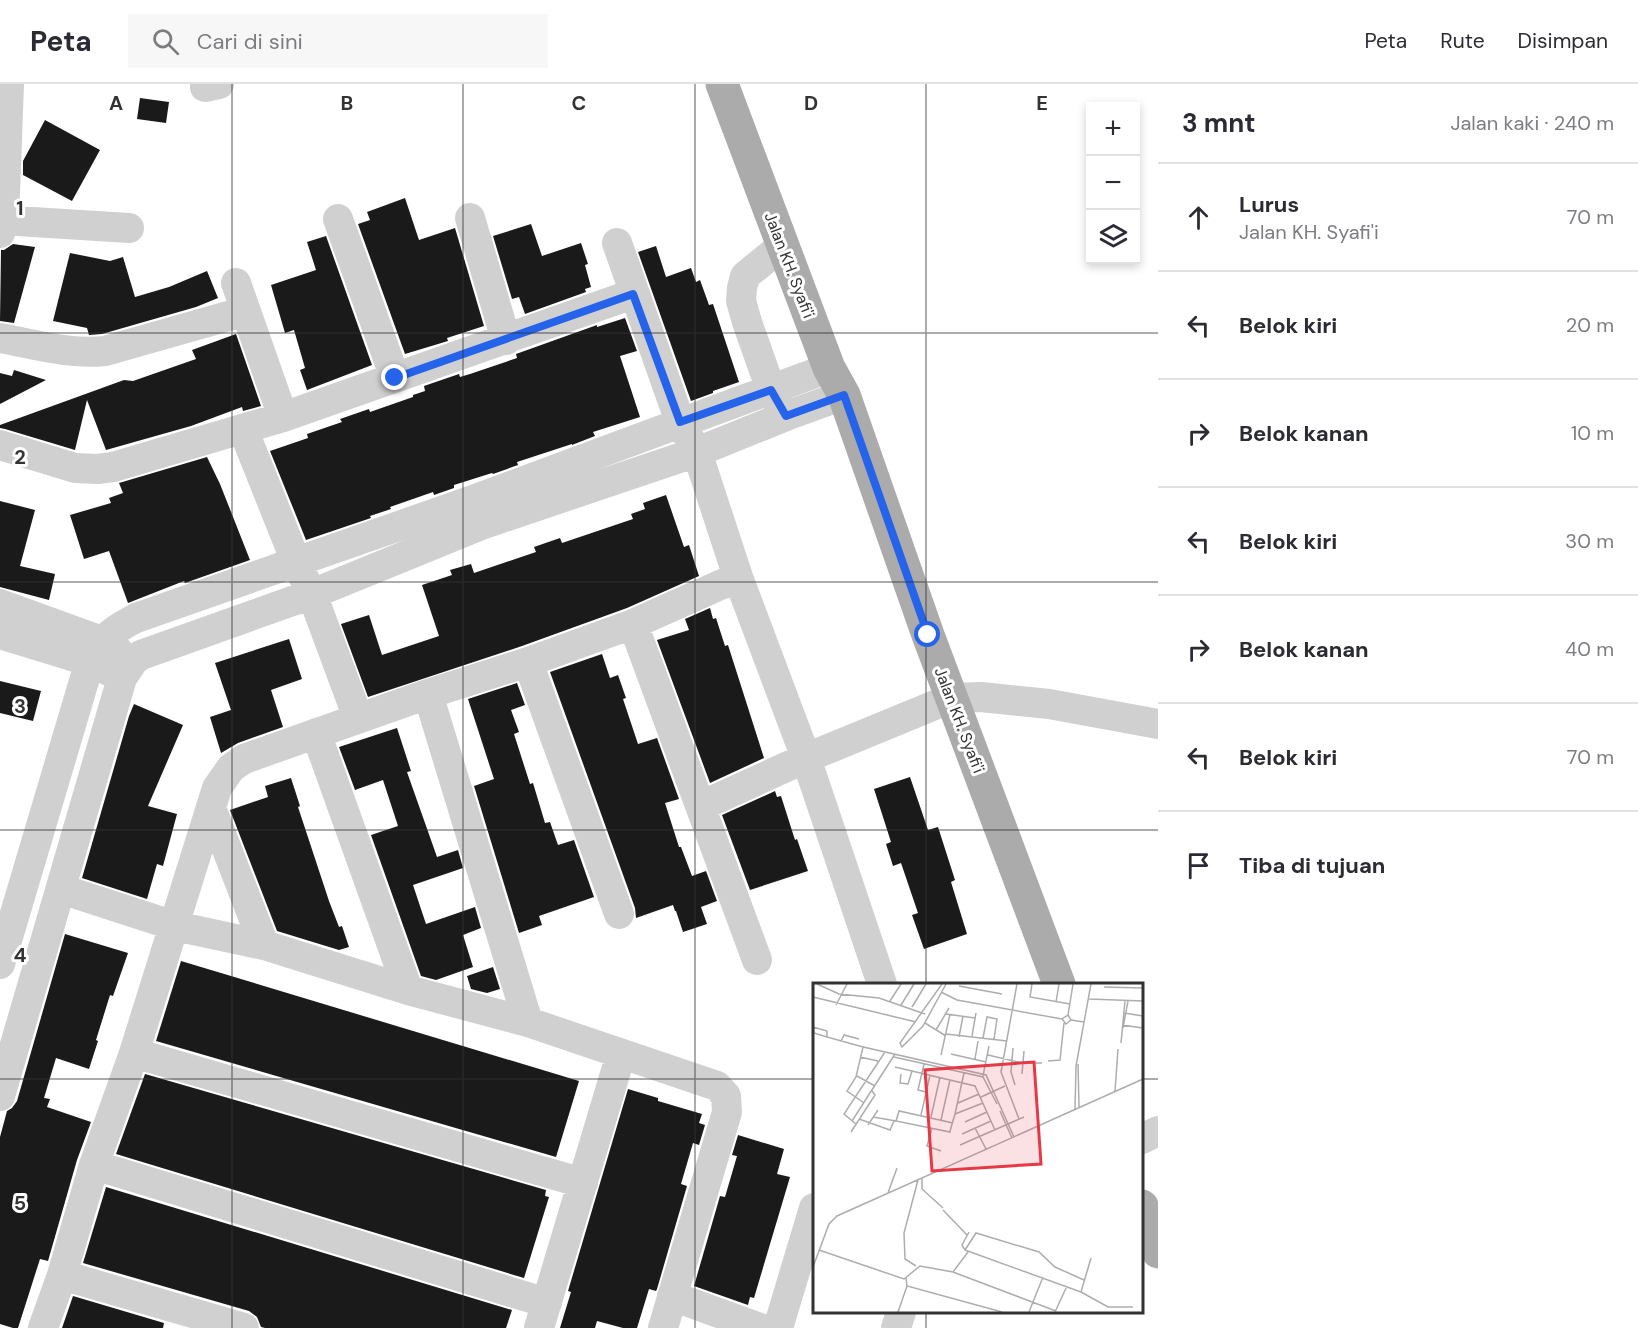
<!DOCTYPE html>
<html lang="id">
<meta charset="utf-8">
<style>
body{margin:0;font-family:"DM Sans",sans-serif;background:#f7f7f7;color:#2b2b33}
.controls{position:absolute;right:18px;top:18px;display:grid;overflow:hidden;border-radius:0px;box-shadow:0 3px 9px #0003}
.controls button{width:54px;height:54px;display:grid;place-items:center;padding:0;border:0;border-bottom:2px solid #e1e1e2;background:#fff;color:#2b2b33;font:30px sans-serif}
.stop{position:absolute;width:18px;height:18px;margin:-14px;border:4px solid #2563eb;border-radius:50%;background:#fff}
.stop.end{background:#2563eb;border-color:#fff;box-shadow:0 2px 6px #0008}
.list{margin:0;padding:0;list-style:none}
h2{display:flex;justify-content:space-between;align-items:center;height:78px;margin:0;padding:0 24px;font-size:26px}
h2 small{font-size:20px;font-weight:400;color:#7c7c81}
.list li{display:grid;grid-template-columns:39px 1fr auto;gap:18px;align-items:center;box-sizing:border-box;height:108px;padding:0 24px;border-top:2px solid #e1e1e2}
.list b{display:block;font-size:22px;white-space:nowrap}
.list p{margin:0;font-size:20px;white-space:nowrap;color:#7c7c81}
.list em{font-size:20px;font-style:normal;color:#7c7c81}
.icon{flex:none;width:33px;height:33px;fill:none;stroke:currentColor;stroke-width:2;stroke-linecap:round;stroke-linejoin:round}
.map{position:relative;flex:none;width:1158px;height:1244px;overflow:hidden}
header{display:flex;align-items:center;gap:36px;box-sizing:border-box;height:84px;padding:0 30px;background:#fff;border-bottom:2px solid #e1e1e2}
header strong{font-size:28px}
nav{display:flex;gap:33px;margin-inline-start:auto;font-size:21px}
.search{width:420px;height:54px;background:#f7f7f7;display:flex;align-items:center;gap:15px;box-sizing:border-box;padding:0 21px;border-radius:0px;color:#7c7c81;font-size:22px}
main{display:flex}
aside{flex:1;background:#fff}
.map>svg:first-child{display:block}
.building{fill:#1a1a1a}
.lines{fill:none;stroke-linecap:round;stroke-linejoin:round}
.minor{stroke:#d0d0d0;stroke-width:30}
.major{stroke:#ababab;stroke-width:33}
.route{stroke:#2563eb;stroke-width:8}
.grid{fill:none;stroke:#333;stroke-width:1.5;stroke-opacity:0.55}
.labels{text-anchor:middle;stroke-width:6;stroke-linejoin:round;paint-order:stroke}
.street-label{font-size:16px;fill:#333;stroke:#fff}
.inset-road{fill:none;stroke:#adadad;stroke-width:1.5}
.view{fill:#e63946;fill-opacity:0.15;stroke:#e63946;stroke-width:3}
.inset-edge{fill:none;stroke:#333;stroke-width:3}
.grid-label{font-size:20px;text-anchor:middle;font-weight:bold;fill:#333;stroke:#fff;stroke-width:6;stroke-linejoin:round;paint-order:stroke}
</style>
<header>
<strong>Peta</strong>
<div class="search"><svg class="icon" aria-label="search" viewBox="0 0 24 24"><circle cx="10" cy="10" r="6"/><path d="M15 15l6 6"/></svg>Cari di sini</div>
<nav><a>Peta</a><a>Rute</a><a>Disimpan</a></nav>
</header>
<main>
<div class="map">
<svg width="1158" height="1244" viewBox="0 0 1158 1244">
<rect width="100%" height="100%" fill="#fff"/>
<path class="building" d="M140 14 169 18 166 39 137 35Z
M45 36 100 66 72 117 23 91V77Z
M405 114 419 156 455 144 484 242 447 254 448 257 405 270 358 140 370 136 367 128Z
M531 140 542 172 581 159 588 180 585 181 591 203 585 205 586 208 525 230 519 213 512 215 493 152Z
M326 152 372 281 307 306 300 286 305 284 294 246 285 249 271 201 316 186 307 158Z
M13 160 35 163 14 239 0 237 1 166H4Z
M656 162 666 193 691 184 696 198 700 196 709 221 713 220 739 298 713 307V309L691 317 638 168Z
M70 169 110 177 123 173 135 213 169 203 207 187 218 214 196 223 102 250 89 251 87 244 53 237Z
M625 234 637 267 620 272 640 333 593 348 595 352 572 361V360L517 378 518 381 493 390 492 389 454 401V404L434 411 433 408 390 423 391 425 370 432 371 434 306 456 270 367 308 354 307 350 342 338 340 335 369 325 370 328 413 313V311L425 307 424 302 459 290 460 293 470 290 517 274 516 270 597 241V243Z
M236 250 261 322 243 327 242 323 191 342 106 366 87 316 75 366 5 345 0 344V341L124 296 133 297 196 275 192 266Z
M14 286 46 296 0 320V289L12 292Z
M207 373 220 400 250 476 185 499 184 497 128 519 109 467 84 475 70 431 111 419 109 414 123 409 119 399Z
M666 411 684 463 689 461 699 492 627 524 522 562 368 613 341 540 369 531 382 571 439 552 422 501 452 491 450 486 471 480 474 489 536 468 534 463 560 454 562 459 633 435 631 430 645 425 643 419Z
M0 417 35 426 20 482 55 490 49 516 0 503Z
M710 524 713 535 716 534 725 562 728 561 764 674 710 699 657 556 689 546 685 535Z
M289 555 302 595 271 606 283 643 238 659 221 669 210 633 231 626 215 579Z
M602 570 610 594 618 591 626 614 623 615 638 660 657 654 679 715 665 719 679 763H681L692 792 706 787 717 817 701 823 707 840 683 848 676 827H675L673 821 636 834 635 824 550 588Z
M0 597 41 607 33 637 0 629Z
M517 599 525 621 511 626 519 648 514 650 530 700 533 699 545 739 550 738 558 761 574 756 594 813 539 832 542 841 519 849 474 702 494 695 468 615Z
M134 620 183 641 148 722 177 730 163 782 157 780 147 815 82 794 129 632Z
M397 644 411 687 407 688 437 773 458 766 463 784 413 801 426 840 475 823 481 844 463 851 473 883 436 896 421 892 371 751 398 742 383 696 355 706 339 663Z
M910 693 928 746 938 743 955 796 951 798 967 850 924 865 912 831 918 829 901 779 893 782 886 760 891 758 874 705Z
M291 694 300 722 298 723 329 817 339 843 342 842 349 863 339 866 277 847 230 726 268 713 265 702Z
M775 707 777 713 781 712 795 756 797 755 808 787 750 806 722 731Z
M65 850 128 869 113 912 110 911 96 956 98 957 89 985 56 974 44 1014 50 1015 47 1023 91 1038 77 1076 48 1177 40 1175 18 1244H13L0 1240V1053L7 1027 12 1024 17 1017Z
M181 877 579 997 556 1073 156 957Z
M493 883 500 905 487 909 471 905 467 892Z
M145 990 546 1106 545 1112 549 1113 524 1194 116 1070Z
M628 1005 658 1014V1017L702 1030 699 1039 705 1041 699 1061 693 1059 681 1100 687 1102 657 1205 656 1207 649 1205 637 1244H623L597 1237 595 1244H560L571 1208 568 1207Z
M738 1051 784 1065 777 1090 790 1093 754 1214 750 1213 748 1221 694 1202 720 1112 725 1113 737 1072 732 1071Z
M106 1103 512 1226 506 1244H265L261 1243 257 1233 249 1227 83 1179Z
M73 1212 164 1239 163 1244H62Z"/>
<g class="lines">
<path class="minor" d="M205 3 219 0
M470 134 506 256
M338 135 395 294
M0 136 129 144
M0 149 4 136 9 0
M617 159 680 338 697 368 738 493 806 674 882 900
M236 199 283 333
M0 254C34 260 70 271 105 267L246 227
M780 322 771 306 747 238 741 217 742 204 745 192 783 161
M243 345 296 478 312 510 358 634
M0 361 75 384 97 385 113 383 283 333 633 210
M0 520 102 557 118 567
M633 540 757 876
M0 550 91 578 109 587
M528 578 619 830
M428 610 528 938
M316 649 408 906
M701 722 806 674 952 614 981 613 1049 620 1158 640
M211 724 264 861
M61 805 175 842 264 861 408 906 528 938 717 1002 726 1012 727 1028 663 1244
M0 880 87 587C100 556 107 549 136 534L473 416 829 284
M134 969 583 1099
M0 1012 122 594 134 576 141 571 312 510 481 441 697 368 786 332 844 311
M1142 1055 1158 1047
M94 1081 547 1219
M62 1191 244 1244
M672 1212 760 1244
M43 1244 62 1191 94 1081 134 969 217 704 231 684 244 675 428 610 528 578 633 540 738 493
M539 1244 621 970
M778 1244 814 1124
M896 1244 901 1228"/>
<path class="major" d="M722 0 829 284 844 311 928 551 1059 900
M1142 1122 1158 1168"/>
</g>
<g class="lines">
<path class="route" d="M395 294 633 210 680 338 771 306 786 332 844 311 928 551"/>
</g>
<path class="grid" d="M232 0V1244M463 0V1244M695 0V1244M926 0V900M0 249H1158M0 498H1158M0 746H1158M0 995H814M1142 995H1158M926 1228V1244"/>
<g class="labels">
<g class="street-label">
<text transform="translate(790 181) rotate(69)" y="6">Jalan KH. Syafi'i</text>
<text transform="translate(960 636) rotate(69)" y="6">Jalan KH. Syafi'i</text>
</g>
</g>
<g transform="translate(813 899)">
<rect width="330" height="330" fill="#fff"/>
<path class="inset-road" d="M4 1 26 11 66 15 112 31M129 1 87 60 89 64 110 43 133 1M204 1 188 89 206 136M219 1 217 14 257 21M146 3 189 11M291 4 329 5M128 9 144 17 249 36M0 14 103 39M276 16 330 18M77 18 88 1M243 19 246 1M23 22 34 1M88 22 101 1M99 24 113 1M311 30 330 33M133 31 162 35M255 32 260 1M258 37 253 41 249 36 255 32 258 37 271 39M112 40 133 53M309 42 330 45M0 44 14 48V54L50 64M0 44 1 50 14 54M310 45 315 18M123 47 136 25M133 51 194 58M159 53 163 30M146 54 150 33M170 55 174 34 184 36 181 56M28 58 31 52 46 56M308 60 312 18M200 65 198 89 202 102M138 71 173 79M128 72 137 31M175 72 209 80H229M47 74 65 78M81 74 170 94 184 121M162 76 165 58M235 78 247 77 251 40M111 81 105 107 113 109M265 81 266 124M82 84 162 103 182 147M88 91 87 100 95 101 99 88M209 91 211 68M44 93 62 103M170 93 176 63M302 108 305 66M168 114 192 103M51 120 34 108 43 94 50 64 173 92 201 154M145 120 166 111M262 126 263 83 278 1M187 128 199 155M142 131 170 120M108 132 117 92M60 134 83 138M118 134 127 94M46 136 77 147 81 138M128 137 137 97M39 138 82 71M152 139 174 129M140 140 86 128 83 138 137 149V148L142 131 151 90M43 141 31 131 72 69M55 142 65 127M119 145 114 163 128 168M162 145 173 166M38 149 62 112 59 108M149 151 178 138M147 162 211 134M109 195V206L130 225M75 210 84 185M130 227 154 252M6 267 91 296 107 283 140 289 243 328M152 267 268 309 278 275M152 267 163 250 226 269 242 284 271 297M152 267 149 262 156 249M103 283 92 276 91 250 105 197M0 284 16 241 24 233 330 96M140 289 155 269M93 295 94 303 189 329M268 309 295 324H320M85 329 94 303M216 329 230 294M242 329 254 303"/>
<path class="view" d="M221 79 228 181 119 188 112 87Z"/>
<rect width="330" height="330" class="inset-edge"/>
</g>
<g class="grid-label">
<text x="116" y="26">A</text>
<text x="347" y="26">B</text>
<text x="579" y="26">C</text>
<text x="811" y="26">D</text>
<text x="1042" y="26">E</text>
<text x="20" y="131">1</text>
<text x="20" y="380">2</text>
<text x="20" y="629">3</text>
<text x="20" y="878">4</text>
<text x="20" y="1126">5</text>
</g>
</svg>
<div class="controls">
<button>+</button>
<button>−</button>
<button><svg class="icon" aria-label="layers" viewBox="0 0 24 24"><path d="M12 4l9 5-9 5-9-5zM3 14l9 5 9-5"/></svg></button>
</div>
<div class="stop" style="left:928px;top:551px"></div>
<div class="stop end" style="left:395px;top:294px"></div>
</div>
<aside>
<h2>3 mnt<small>Jalan kaki · 240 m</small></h2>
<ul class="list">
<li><svg class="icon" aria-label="ahead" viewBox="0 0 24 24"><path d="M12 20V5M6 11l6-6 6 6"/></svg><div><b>Lurus</b><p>Jalan KH. Syafi'i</p></div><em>70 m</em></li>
<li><svg class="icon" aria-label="left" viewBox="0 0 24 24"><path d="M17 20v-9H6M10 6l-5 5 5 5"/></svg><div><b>Belok kiri</b></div><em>20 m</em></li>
<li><svg class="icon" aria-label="right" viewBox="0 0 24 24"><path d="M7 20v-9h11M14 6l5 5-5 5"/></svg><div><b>Belok kanan</b></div><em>10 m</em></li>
<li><svg class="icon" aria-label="left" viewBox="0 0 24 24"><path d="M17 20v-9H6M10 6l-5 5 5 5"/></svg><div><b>Belok kiri</b></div><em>30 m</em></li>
<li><svg class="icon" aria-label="right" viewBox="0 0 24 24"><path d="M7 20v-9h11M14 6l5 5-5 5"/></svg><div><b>Belok kanan</b></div><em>40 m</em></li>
<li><svg class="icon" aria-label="left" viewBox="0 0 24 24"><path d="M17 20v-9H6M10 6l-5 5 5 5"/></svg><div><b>Belok kiri</b></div><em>70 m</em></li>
<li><svg class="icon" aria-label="arrive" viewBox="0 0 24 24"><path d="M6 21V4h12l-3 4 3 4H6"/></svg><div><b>Tiba di tujuan</b></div></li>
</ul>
</aside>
</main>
